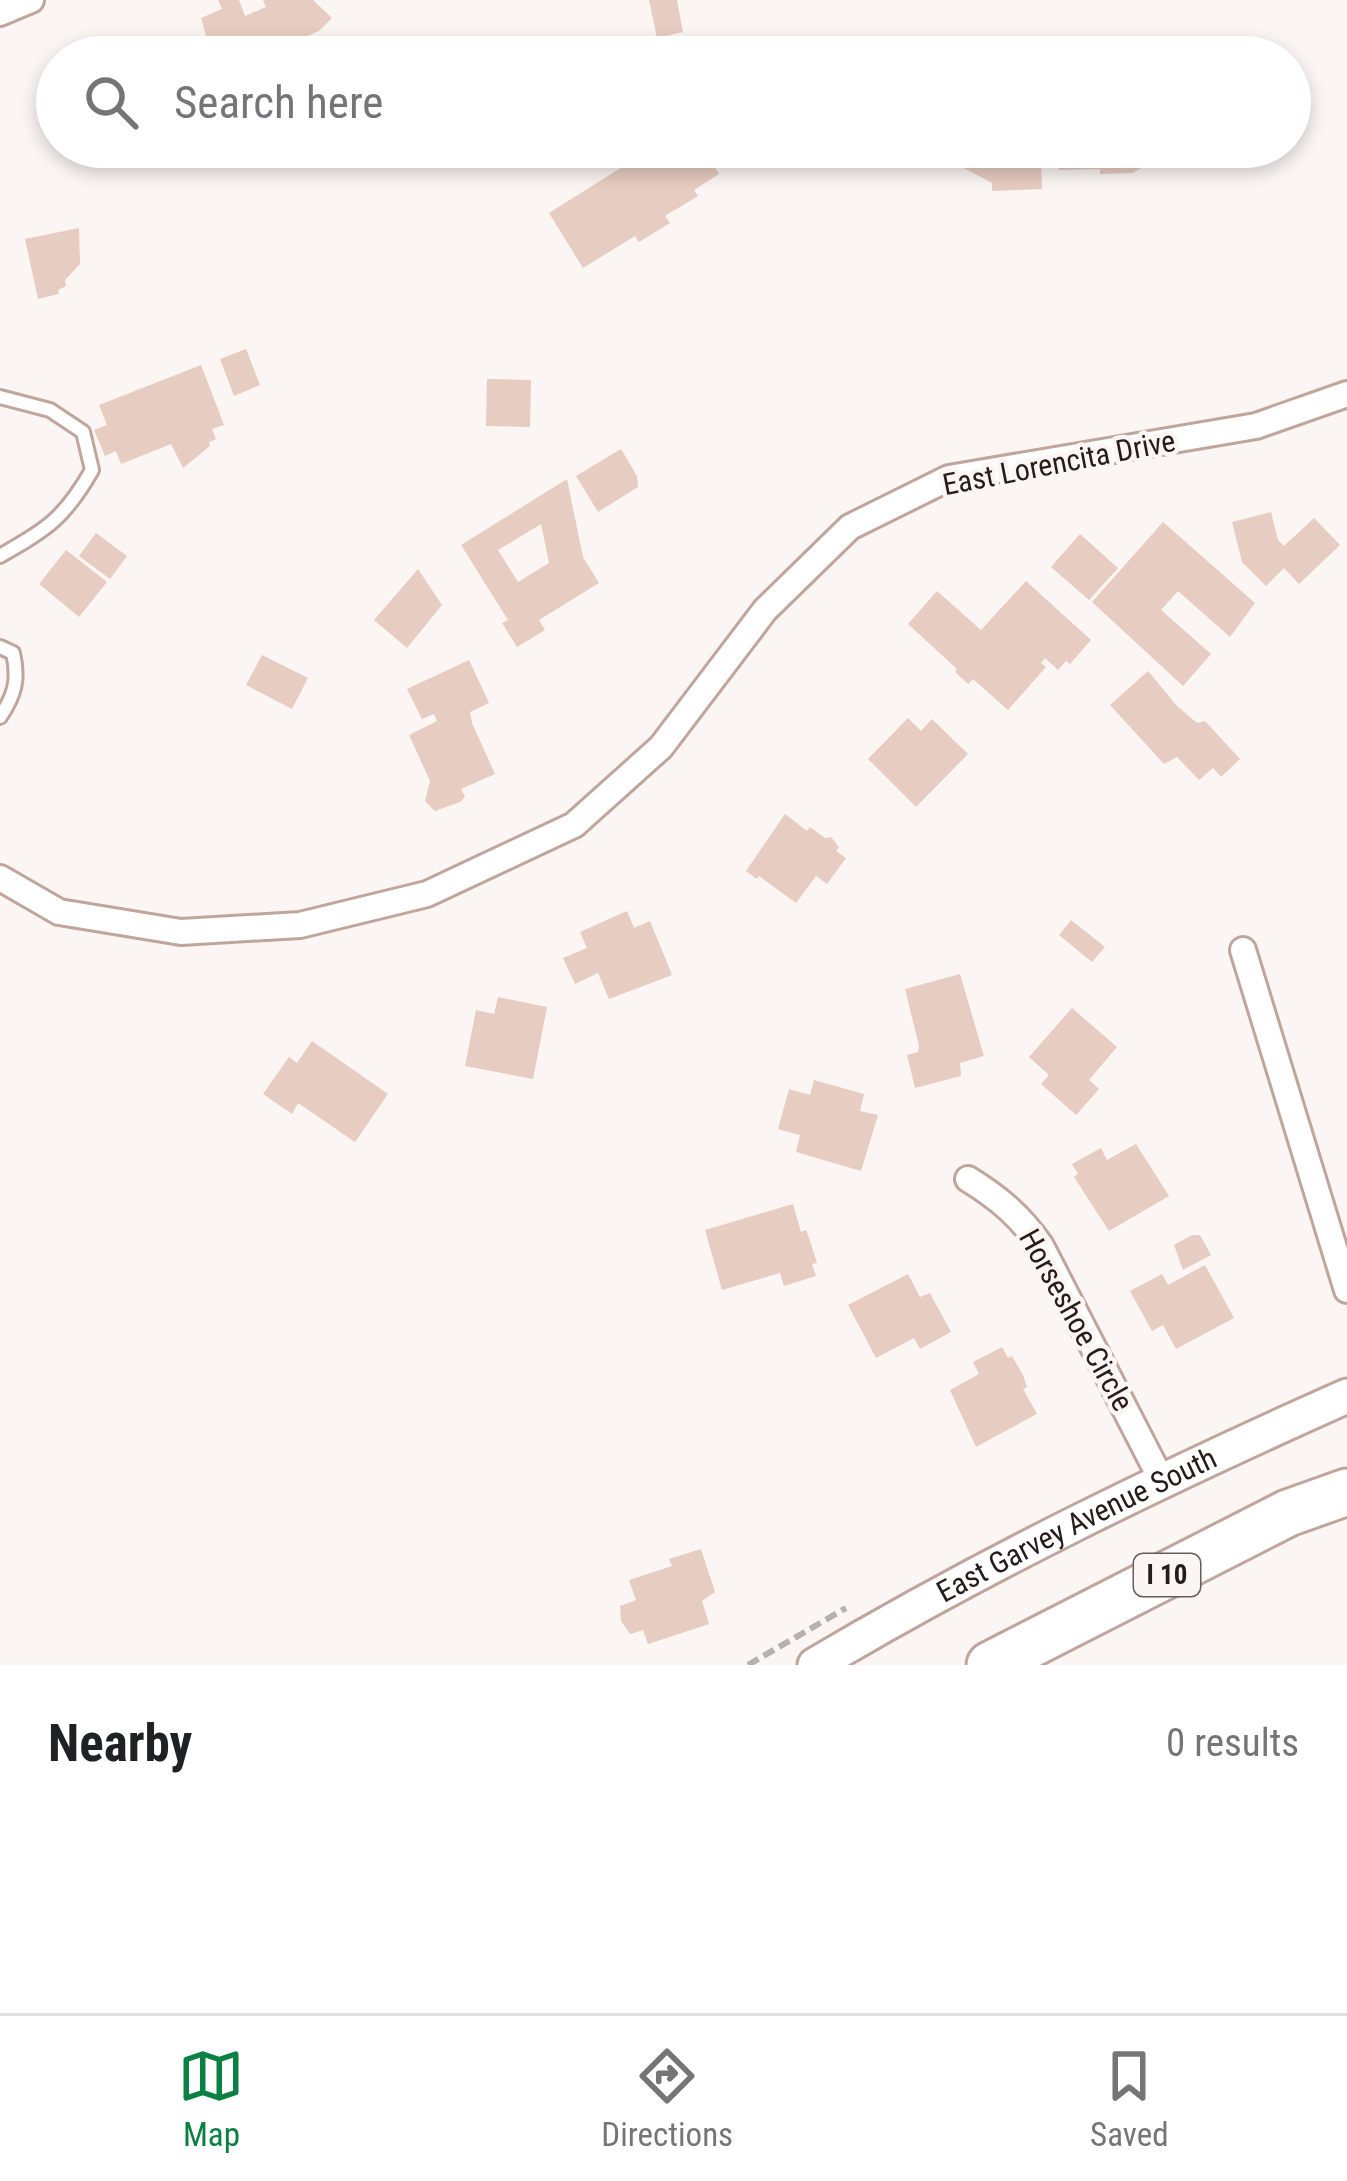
<!DOCTYPE html>
<style>
body{margin:0;font-family:"Roboto Condensed",sans-serif;background:#f6f6f6;color:#202124}
.list{margin:0;padding:0;list-style:none}
h2{display:flex;justify-content:space-between;align-items:center;height:156px;margin:0;padding:0 48px;font-size:51px}
h2 small{font-size:39px;font-weight:400;color:#757577}
.icon{flex:none;width:66px;height:66px;fill:none;stroke:currentColor;stroke-width:2;stroke-linecap:round;stroke-linejoin:round}
.map{position:relative;flex:none;width:1347px;height:1665px;overflow:hidden}
.search{position:absolute;background:#fff;box-shadow:0 6px 18px #0003;left:36px;right:36px;top:36px;height:132px;display:flex;align-items:center;gap:30px;box-sizing:border-box;padding:0 42px;border-radius:66px;color:#757577;font-size:45px}
.sheet{height:348px;background:#fff}
nav{display:flex;justify-content:space-around;align-items:center;box-sizing:border-box;height:168px;border-top:3px solid #e0e0e0;background:#fff;font-size:33px;color:#757577}
nav a{display:grid;justify-items:center;gap:6px}
nav .on{color:#0b8043}
.map>svg:first-child{display:block}
.building{fill:#e7ccc1;fill-rule:evenodd}
.lines{fill:none;stroke-linecap:round;stroke-linejoin:round}
.lane-casing{stroke:#bfa59b;stroke-width:18}
.street-casing{stroke:#bfa59b;stroke-width:30}
.secondary-casing{stroke:#bfa59b;stroke-width:39}
.highway-casing{stroke:#bfa59b;stroke-width:51}
.path{stroke:#b8b0ae;stroke-width:6;stroke-dasharray:12 6;stroke-linecap:butt}
.lane{stroke:#fff;stroke-width:12}
.street{stroke:#fff;stroke-width:24}
.secondary{stroke:#fff;stroke-width:33}
.highway{stroke:#fff;stroke-width:45}
.labels{text-anchor:middle;stroke-width:9;stroke-linejoin:round;paint-order:stroke}
.shield{fill:#fbf5f3;stroke:#665d5a;stroke-width:3}
.shield-label{font-size:27px;font-weight:bold;fill:#261c18}
.street-label{font-size:30px;fill:#261c18;stroke:#fbf5f3}
</style>
<div class="map">
<svg width="1347" height="1665" viewBox="0 0 1347 1665">
<rect width="100%" height="100%" fill="#fbf5f3"/>
<path class="building" d="M218 0H239L245 16 266 7 263 0H313L332 18 319 31 291 43 295 52 291 57H212L201 18 222 9Z
M649 0H677L683 32 657 38Z
M654 147H702L719 174 694 190 698 196 665 216 670 223 639 242 635 236 583 268 549 213Z
M972 147H990L994 149 991 155 996 158 1041 156 1042 189 992 191V183L962 167Z
M1060 147H1177L1133 173 1100 174V169L1059 170 1056 150Z
M79 228 80 264 65 280 66 286 58 290 59 294 38 299 25 239Z
M246 349 260 385 234 396 220 359Z
M201 365 224 425 212 429 216 439 209 442 210 446 183 468 171 444 121 464 116 451 105 456 94 430 107 425 99 405Z
M487 379 531 380 530 427 486 426Z
M621 449 637 476 638 487 598 512 576 476Z
M567 479 583 557 599 583 539 620 545 630 517 647 502 623 508 620 461 545ZM541 524 549 563 518 582 498 550Z
M1271 512 1278 540 1284 546 1314 518 1340 545 1299 584 1284 568 1266 586 1242 562 1232 522Z
M1163 522 1255 603 1230 637 1178 591 1161 610 1211 654 1183 686 1092 602Z
M96 533 127 556 110 579 79 556Z
M1080 534 1118 568 1089 600 1051 567Z
M66 550 107 582 79 617 39 584Z
M418 569 442 605 407 648 374 620Z
M1026 581 1091 640 1070 664 1066 661 1058 670 1045 658 1041 663 1046 667 1008 710 973 679 968 684 955 672 957 669 908 624 937 591 981 630Z
M262 655 308 678 292 709 246 685Z
M469 660 489 703 470 712 472 723 495 774 461 789 465 797 460 802 435 811 425 801 430 781 409 735 437 721 434 714 422 719 407 689Z
M1148 671 1178 707 1197 723 1205 721 1240 759 1221 777 1213 768 1199 780 1177 757 1164 764 1110 705Z
M908 718 921 731 932 719 968 754 916 807 868 759Z
M785 814 807 831 810 827 825 838 831 837 839 847 836 851 846 858 827 884 816 876 796 903 759 876 757 879 746 871Z
M627 911 634 928 650 921 672 975 609 999 598 973 575 984 563 958 587 948 580 932Z
M1071 920 1105 947 1092 962 1059 935Z
M960 974 984 1056 960 1063 961 1076 915 1088 907 1055 918 1052 919 1046 905 989Z
M498 997 547 1007 533 1079 465 1066 476 1010 494 1014Z
M1072 1008 1117 1047 1089 1080 1099 1089 1076 1115 1041 1084 1049 1075 1029 1057Z
M312 1041 388 1094 355 1142 298 1103 292 1114 263 1094 289 1057 297 1063Z
M814 1080 864 1094 860 1111 878 1115 861 1171 796 1152 800 1135 778 1129 789 1089 810 1095Z
M1136 1144 1169 1196 1109 1231 1074 1177 1078 1174 1072 1164 1101 1148 1107 1160Z
M793 1204 801 1232 806 1230 810 1241 817 1263 812 1264 816 1276 784 1286 780 1273 722 1290 705 1230Z
M1192 1235H1200L1211 1255 1183 1270 1174 1245Z
M1205 1265 1234 1318 1176 1349 1163 1325 1152 1331 1130 1291 1162 1274 1168 1285Z
M908 1274 920 1297 930 1293 951 1332 920 1349 914 1338 876 1358 848 1305Z
M1002 1347 1008 1358 1012 1356 1023 1375 1027 1387 1023 1389 1037 1414 976 1447 950 1390 979 1374 973 1362Z
M701 1549 715 1592 702 1601 709 1624 648 1644 643 1630 630 1634 621 1621 620 1606 636 1600 629 1580 672 1566 669 1559Z"/>
<g class="lines">
<defs>
<path id="lane" d="M0 397 50 410 83 432 92 470C64 519 48 528 0 556
M0 647 13 653C19 679 15 695 0 717"/>
<path id="street" d="M0 13 31 0
M0 878 59 912 181 932 300 925 427 894 574 825 661 747 765 610 850 527 949 478 1256 426 1347 394
M1243 950 1347 1290
M968 1179C999 1198 1021 1217 1041 1246L1161 1479"/>
<g id="secondary">
<path id="s1" d="M815 1665C987 1563 1165 1477 1347 1396"/>
</g>
<path id="highway" d="M990 1665 1288 1513 1347 1492"/>
</defs>
<use href="#lane" class="lane-casing"/>
<use href="#street" class="street-casing"/>
<use href="#secondary" class="secondary-casing"/>
<use href="#highway" class="highway-casing"/>
<path class="path" d="M748 1665 846 1608"/>
<use href="#lane" class="lane"/>
<use href="#street" class="street"/>
<use href="#secondary" class="secondary"/>
<use href="#highway" class="highway"/>
</g>
<g class="labels">
<rect class="shield" x="1134" y="1554" width="66" height="42" rx="9"/>
<g class="shield-label">
<text x="1167" y="1584">I 10</text>
</g>
<g class="street-label">
<text transform="translate(1059 463) rotate(-11)" y="10">East Lorencita Drive</text>
<text transform="translate(1076 1320) rotate(61)" y="10">Horseshoe Circle</text>
<text dy="10" stroke="none"><textPath href="#s1" startOffset="297">East Garvey Avenue South</textPath></text>
</g>
</g>
</svg>
<div class="search"><svg class="icon" aria-label="search" viewBox="0 0 24 24"><circle cx="10" cy="10" r="6"/><path d="M15 15l6 6"/></svg>Search here</div>
</div>
<section class="sheet">
<h2>Nearby<small>0 results</small></h2>
<ul class="list">
</ul>
</section>
<nav>
<a class="on"><svg class="icon" aria-label="map" viewBox="0 0 24 24"><path d="M3 6l6-2 6 2 6-2v14l-6 2-6-2-6 2zM9 4v14M15 6v14"/></svg>Map</a>
<a><svg class="icon" aria-label="directions" viewBox="0 0 24 24"><path d="M12 3l9 9-9 9-9-9zM9 14v-3h6M13 9l2 2-2 2"/></svg>Directions</a>
<a><svg class="icon" aria-label="saved" viewBox="0 0 24 24"><path d="M7 4h10v16l-5-4-5 4z"/></svg>Saved</a>
</nav>
